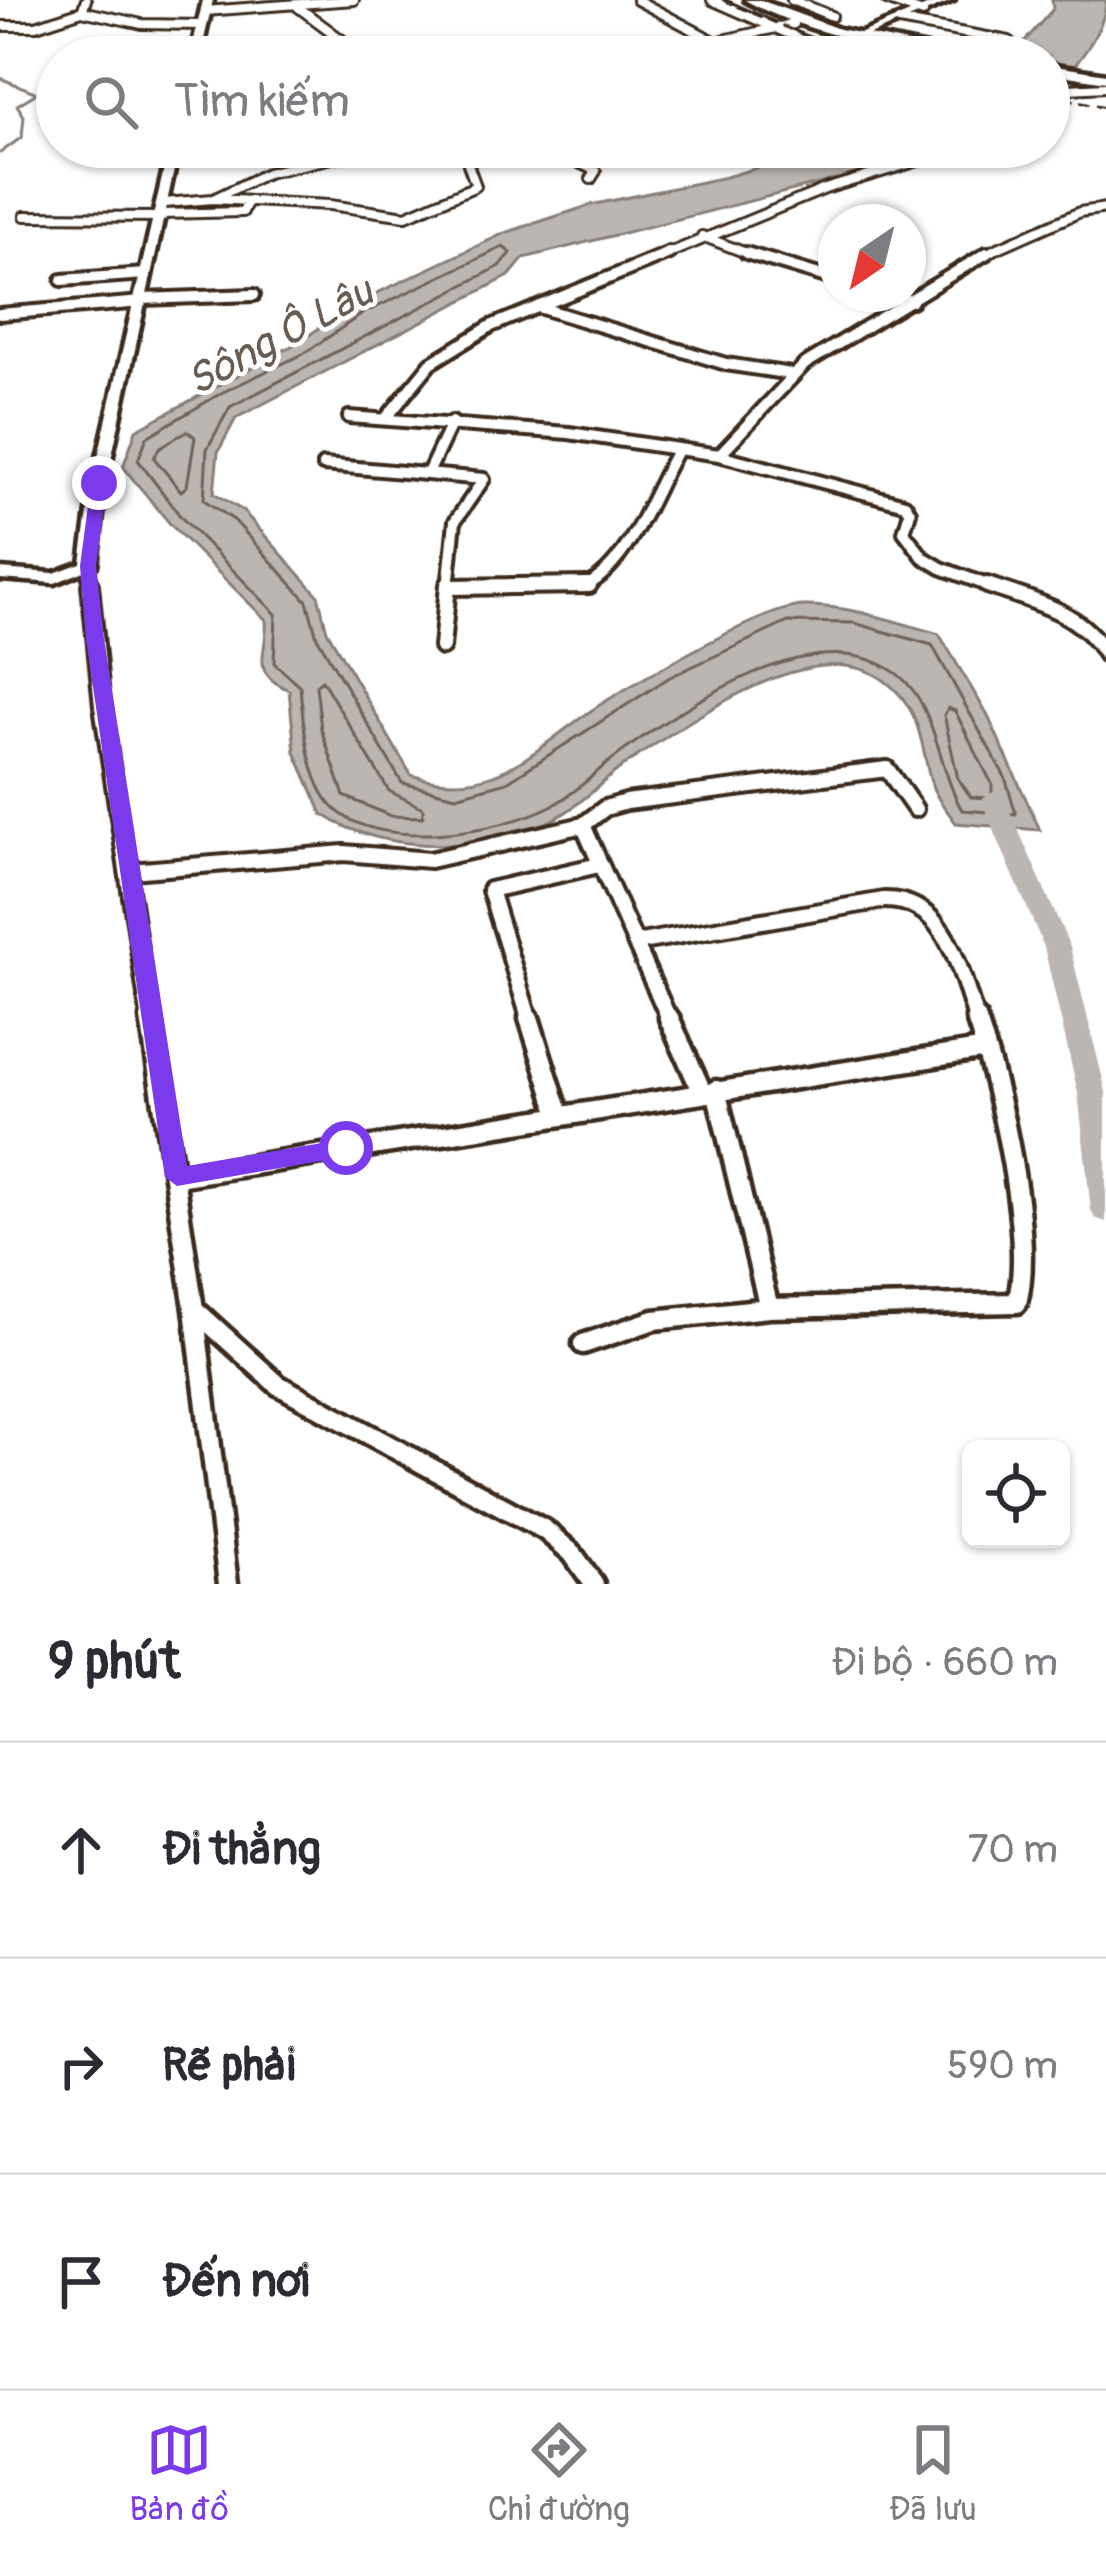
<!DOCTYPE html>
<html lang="vi">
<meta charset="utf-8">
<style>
body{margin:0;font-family:Pangolin,sans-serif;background:#f7f7f7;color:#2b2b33}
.controls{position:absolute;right:36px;bottom:36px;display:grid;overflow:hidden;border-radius:18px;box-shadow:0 3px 9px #0004}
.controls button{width:108px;height:108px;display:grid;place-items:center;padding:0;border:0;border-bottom:3px solid #e1e1e2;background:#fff;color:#2b2b33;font:60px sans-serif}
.compass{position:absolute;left:818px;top:204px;width:108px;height:108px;border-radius:50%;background:#fff;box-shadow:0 3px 9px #0004;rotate:215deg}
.stop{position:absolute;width:36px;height:36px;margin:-27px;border:9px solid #7c3aed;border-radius:50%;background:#fff}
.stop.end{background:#7c3aed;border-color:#fff;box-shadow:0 3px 12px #0008}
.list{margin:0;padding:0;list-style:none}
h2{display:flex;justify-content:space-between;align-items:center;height:156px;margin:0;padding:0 48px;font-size:51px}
h2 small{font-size:39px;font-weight:400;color:#7c7c81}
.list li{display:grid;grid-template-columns:78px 1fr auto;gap:36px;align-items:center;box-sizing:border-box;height:216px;padding:0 48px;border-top:3px solid #e1e1e2}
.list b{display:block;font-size:45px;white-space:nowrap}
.list em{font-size:39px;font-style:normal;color:#7c7c81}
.icon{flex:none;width:66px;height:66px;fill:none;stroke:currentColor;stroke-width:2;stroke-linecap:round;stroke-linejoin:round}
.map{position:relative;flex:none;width:1106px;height:1584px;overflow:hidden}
.search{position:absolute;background:#fff;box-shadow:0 3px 9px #0004;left:36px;right:36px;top:36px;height:132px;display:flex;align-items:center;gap:30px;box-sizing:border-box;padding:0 42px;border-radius:66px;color:#7c7c81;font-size:45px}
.sheet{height:804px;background:#fff}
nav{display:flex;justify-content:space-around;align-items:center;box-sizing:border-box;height:168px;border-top:3px solid #e1e1e2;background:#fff;font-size:33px;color:#7c7c81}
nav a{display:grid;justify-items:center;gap:6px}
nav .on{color:#7c3aed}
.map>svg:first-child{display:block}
.water{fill:#bcb6b3;stroke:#887e77;stroke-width:3}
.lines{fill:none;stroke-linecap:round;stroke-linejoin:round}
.shore{stroke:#6f625a;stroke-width:3}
.stream{stroke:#887e77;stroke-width:3}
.river{fill:#bcb6b3;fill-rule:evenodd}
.minor-far3-casing{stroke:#3b2a1e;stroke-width:14}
.minor-far2-casing{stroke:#3b2a1e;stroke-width:18}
.minor-far1-casing{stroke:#3b2a1e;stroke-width:22}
.minor-casing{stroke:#3b2a1e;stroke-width:27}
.major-casing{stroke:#3b2a1e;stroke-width:9}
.highway-casing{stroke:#3b2a1e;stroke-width:9}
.minor-far3{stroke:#fff;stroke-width:8}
.minor-far2{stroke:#fff;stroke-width:10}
.minor-far1{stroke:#fff;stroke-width:14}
.minor{stroke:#fff;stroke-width:18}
.major{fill:#fff;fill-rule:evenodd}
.highway{fill:#fff;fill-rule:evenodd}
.rail{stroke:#3b2a1e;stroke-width:3;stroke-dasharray:10 6;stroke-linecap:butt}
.route{fill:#7c3aed}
.labels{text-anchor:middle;stroke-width:9;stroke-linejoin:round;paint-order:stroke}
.water-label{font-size:42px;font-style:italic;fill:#685b52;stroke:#fff}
</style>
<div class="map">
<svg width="1106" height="1584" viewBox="0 0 1106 1584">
<rect width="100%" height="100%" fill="#fff"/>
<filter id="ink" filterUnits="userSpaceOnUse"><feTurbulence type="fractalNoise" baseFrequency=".00833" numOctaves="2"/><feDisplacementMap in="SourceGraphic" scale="24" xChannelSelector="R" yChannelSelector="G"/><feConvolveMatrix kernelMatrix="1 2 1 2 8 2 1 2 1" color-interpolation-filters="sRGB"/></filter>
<g filter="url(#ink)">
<path class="water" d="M1052 0H1106C1106 27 1074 75 1049 86V57H1011L1053 9Z
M828 147H934L897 164 524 258 509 276 236 418 218 452 214 493 243 511 318 595 327 631 411 775C495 802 534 748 598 706 638 681 762 607 804 606 849 605 896 622 939 634L987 714 1040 830 956 823C948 811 936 799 932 785 920 744 922 708 885 681 814 628 684 725 623 766 601 782 582 804 558 817 491 853 385 856 322 814L295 752 289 690C248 672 268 655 266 620L171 525 123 467 136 430 299 342 356 303 505 233 591 205 726 177Z"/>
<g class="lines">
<path class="shore" d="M503 247 511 253 500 266 230 407 207 449 204 500 235 521 307 601 317 637 402 783 456 796 507 782 670 677 788 622 854 623 932 645 1005 777 1016 814 962 810C936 766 937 695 888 668 805 620 674 712 609 762 590 777 573 795 551 806 501 832 378 853 333 807 307 781 303 720 300 686L274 663 276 614 181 517 138 460 147 437 223 392 305 353 362 314Z
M187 431 195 437 187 486 181 491 154 458 159 448Z
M322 680 389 791 423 808V817L391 816 344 796 321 729 316 685Z
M948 708 955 711 992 784V798L971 797 958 779 944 715Z"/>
<path class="stream" d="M0 78 37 93 17 105 24 116 22 137 0 153"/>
<path class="river" d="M993 792 1005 800 1070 947 1106 1092V1222L1095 1218 1091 1210 1078 1093 1044 947 981 800Z"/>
<defs>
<path id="minor-far3" d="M86 0 82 11 142 24 201 25
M637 0 744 57
M712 0 823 49 812 57
M792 0 832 16
M886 0 923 13
M298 7 365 57
M205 11 354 0
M899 21 1009 41
M0 26H36L82 11
M723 40 793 24
M1049 101 1068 89 1106 87
M558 147H591
M566 150V157L596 171 591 179
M213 199 330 205 406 216 476 186 468 164 477 156 470 147
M164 203 213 199 267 173 380 147
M162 214 243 212 247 203
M25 216 162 217
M702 236 754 256
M662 256 825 189 965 147
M980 256 1080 212 1106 208"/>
<path id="minor-far2" d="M746 253 836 280
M987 253 805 364 719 455 905 504 910 512 904 532 923 557 941 568 995 588
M62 280 145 274
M887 294 912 301
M142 299 254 295
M538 307 726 364 791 374
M0 314 142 302
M349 417 569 433 719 455
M387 417 431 363 491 326 669 253
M323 465 484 479 455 521 448 588
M428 473 452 422
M88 566 90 588
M448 587H585C632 561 652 493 678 449"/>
<path id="minor-far1" d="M90 585 102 706 150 1021
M987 585C1034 602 1080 610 1106 655
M448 587 589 585
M442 647 448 585
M131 871 344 853 430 860 583 825
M635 943 884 900C948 899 959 970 977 1021
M530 1021 490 890 599 865
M670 1021 583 825 605 808 626 802 887 769 915 809"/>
<path id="minor" d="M150 1018 194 1309 278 1385 545 1530 572 1553 594 1584
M529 1018 559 1113
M669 1018 702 1092
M716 1090 769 1308
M177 1177 986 1049
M194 1309 228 1584
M583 1344 654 1320 769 1308 1017 1303C1035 1236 999 1085 976 1018"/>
<path id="major" d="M203 0H213L200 57H190Z
M941 0H954L860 39 852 37Z
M169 147H179L106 483 96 566 55 583 0 579V569L54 573 81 563 92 483Z"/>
<path id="highway" d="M745 0H760L839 29 976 57C911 57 800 32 745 0Z
M1049 65 1106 74V82L1049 73Z"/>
</defs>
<use href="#minor-far3" class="minor-far3-casing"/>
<use href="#minor-far2" class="minor-far2-casing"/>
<use href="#minor-far1" class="minor-far1-casing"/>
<use href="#minor" class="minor-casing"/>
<use href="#major" class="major-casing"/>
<use href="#highway" class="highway-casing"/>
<use href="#minor-far3" class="minor-far3"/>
<use href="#minor-far2" class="minor-far2"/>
<use href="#minor-far1" class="minor-far1"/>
<use href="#minor" class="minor"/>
<use href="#major" class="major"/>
<use href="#highway" class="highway"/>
<path class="rail" d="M723 0 815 40 875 57
M1049 95 1106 107"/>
</g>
</g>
<path class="route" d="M99 479 107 483 96 566 104 639 187 1166 346 1139 358 1148 355 1155 177 1186 165 1177 86 639 80 566 91 483Z"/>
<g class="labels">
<g class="water-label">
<text transform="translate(279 335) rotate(-28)" y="15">Sông Ô Lâu</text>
</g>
</g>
</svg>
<div class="controls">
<button><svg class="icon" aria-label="locate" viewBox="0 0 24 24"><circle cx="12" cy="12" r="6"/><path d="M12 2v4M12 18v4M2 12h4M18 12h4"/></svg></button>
</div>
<svg class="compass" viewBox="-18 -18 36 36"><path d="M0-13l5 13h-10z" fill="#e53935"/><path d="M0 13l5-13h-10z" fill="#7c7c81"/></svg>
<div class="stop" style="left:346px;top:1148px"></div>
<div class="stop end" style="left:99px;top:483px"></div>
<div class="search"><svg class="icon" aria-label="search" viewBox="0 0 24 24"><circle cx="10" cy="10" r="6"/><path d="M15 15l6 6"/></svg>Tìm kiếm</div>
</div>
<section class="sheet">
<h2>9 phút<small>Đi bộ · 660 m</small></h2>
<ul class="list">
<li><svg class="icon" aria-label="ahead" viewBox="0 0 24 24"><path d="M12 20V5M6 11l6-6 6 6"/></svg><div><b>Đi thẳng</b></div><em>70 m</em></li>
<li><svg class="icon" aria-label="right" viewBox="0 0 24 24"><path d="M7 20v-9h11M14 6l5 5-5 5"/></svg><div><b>Rẽ phải</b></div><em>590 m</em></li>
<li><svg class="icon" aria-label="arrive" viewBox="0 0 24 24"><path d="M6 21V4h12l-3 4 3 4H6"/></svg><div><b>Đến nơi</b></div></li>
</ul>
</section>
<nav>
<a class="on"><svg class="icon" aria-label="map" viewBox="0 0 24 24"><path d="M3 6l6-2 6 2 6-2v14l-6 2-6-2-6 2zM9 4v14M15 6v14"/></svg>Bản đồ</a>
<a><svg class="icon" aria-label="directions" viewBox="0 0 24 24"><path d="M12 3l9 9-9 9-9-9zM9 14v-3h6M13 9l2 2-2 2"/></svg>Chỉ đường</a>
<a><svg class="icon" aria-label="saved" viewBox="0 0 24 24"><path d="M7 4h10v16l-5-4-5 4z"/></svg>Đã lưu</a>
</nav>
